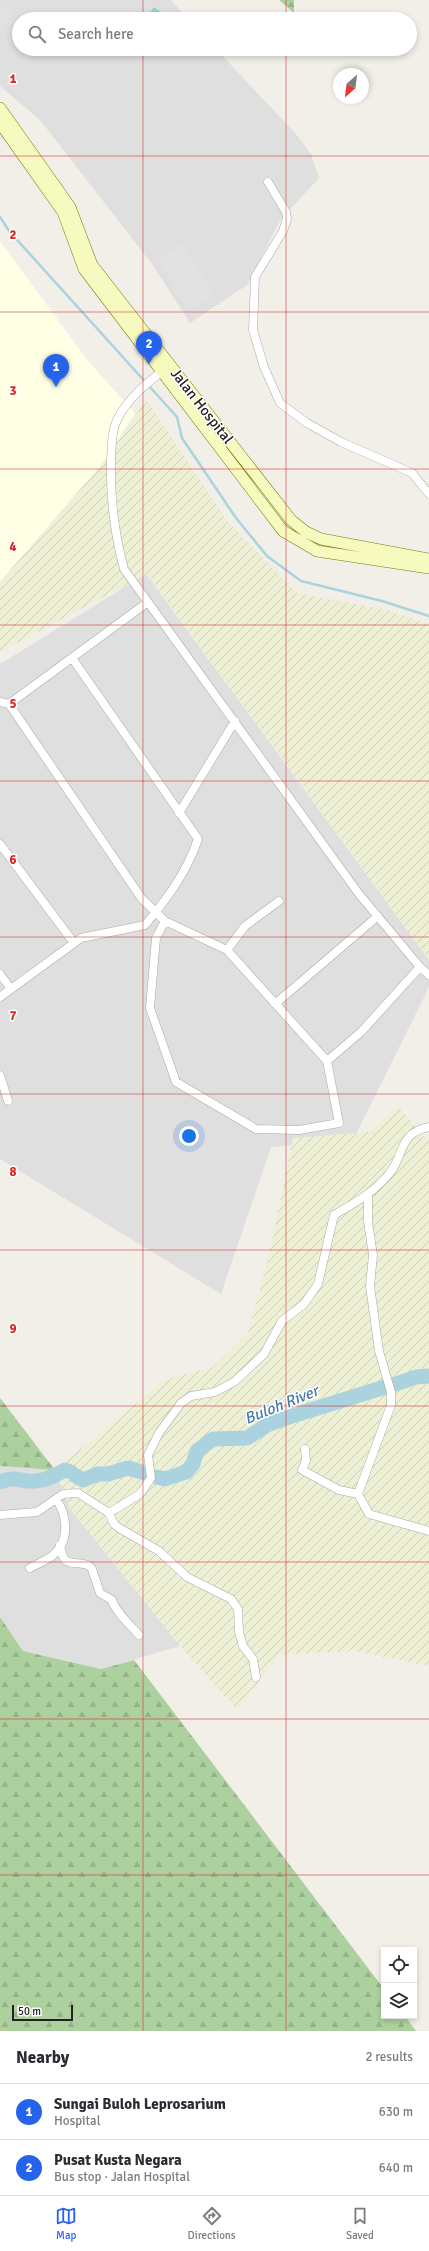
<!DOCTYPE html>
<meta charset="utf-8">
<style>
body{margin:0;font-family:Signika,sans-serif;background:#f2f2f3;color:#2b2b33}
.controls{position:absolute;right:12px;bottom:12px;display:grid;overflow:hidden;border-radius:0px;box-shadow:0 2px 6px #0003}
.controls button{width:36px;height:36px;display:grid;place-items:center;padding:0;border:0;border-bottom:1px solid #e1e1e2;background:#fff;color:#2b2b33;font:20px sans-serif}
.compass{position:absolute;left:333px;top:68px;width:36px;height:36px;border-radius:50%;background:#fff;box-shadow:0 2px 6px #0003;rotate:208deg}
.scale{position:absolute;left:12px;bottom:10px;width:61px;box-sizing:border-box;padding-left:4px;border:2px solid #222;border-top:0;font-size:11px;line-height:14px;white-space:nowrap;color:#222;-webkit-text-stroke:3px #fff;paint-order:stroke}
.you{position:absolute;left:189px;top:1136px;width:14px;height:14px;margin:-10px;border:3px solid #fff;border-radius:50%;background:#1a73e8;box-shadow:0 0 0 6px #1a73e833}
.badge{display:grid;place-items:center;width:26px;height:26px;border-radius:50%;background:#2563eb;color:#fff;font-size:13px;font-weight:700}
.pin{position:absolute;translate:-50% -33px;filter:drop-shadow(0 1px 2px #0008)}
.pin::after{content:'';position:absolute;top:21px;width:14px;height:12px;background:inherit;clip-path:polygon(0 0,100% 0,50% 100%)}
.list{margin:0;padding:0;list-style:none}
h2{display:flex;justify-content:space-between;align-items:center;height:52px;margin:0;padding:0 16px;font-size:17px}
h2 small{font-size:13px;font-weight:400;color:#7c7c81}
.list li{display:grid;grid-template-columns:26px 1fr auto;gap:12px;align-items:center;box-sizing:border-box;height:56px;padding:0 16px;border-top:1px solid #e1e1e2}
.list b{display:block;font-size:15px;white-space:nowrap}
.list p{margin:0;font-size:13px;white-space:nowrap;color:#7c7c81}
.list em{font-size:13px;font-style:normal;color:#7c7c81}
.icon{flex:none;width:22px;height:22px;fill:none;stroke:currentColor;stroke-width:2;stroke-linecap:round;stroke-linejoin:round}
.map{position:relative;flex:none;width:429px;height:2031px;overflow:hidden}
.search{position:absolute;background:#fff;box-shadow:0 2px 6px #0003;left:12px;right:12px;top:12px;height:44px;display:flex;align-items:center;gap:10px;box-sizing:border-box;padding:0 14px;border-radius:22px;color:#7c7c81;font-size:15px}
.sheet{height:164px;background:#fff}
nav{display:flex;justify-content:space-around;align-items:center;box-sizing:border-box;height:56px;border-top:1px solid #e1e1e2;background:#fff;font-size:11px;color:#7c7c81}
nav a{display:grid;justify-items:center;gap:2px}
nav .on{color:#2563eb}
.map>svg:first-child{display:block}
.residential{fill:#e0dfdf}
.education{fill:#ffffe5}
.farmland{fill:url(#farmland-furrows)}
.forest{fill:url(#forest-firs)}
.pitch{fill:#88e0be}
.parking{fill:#e2e2e2}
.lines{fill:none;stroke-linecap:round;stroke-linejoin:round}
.stream{stroke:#aad3df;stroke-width:2.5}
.river{stroke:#aad3df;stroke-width:15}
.minor-casing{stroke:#a9a9a9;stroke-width:9}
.secondary-casing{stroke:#707d05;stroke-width:12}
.minor{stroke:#fff;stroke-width:8}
.secondary{stroke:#f7fabf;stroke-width:11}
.grid{fill:none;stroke:#d62828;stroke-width:1;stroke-opacity:0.55}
.labels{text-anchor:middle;stroke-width:3;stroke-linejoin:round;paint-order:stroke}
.street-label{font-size:15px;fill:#222;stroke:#fff}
.water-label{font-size:16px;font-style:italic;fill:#4a7aab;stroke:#fff}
.grid-label{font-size:13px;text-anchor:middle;font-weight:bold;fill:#d62828;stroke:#fff;stroke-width:3;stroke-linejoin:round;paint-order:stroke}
</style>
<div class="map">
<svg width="429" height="2031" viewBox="0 0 429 2031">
<defs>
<pattern id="farmland-furrows" width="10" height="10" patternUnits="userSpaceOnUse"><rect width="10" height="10" fill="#eef0d5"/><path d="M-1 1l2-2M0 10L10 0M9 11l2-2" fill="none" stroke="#ccceb7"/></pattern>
<pattern id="forest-firs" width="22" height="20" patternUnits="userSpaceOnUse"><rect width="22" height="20" fill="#add19e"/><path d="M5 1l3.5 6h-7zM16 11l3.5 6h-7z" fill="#95b388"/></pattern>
</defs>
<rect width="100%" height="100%" fill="#f2efe9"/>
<path class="residential" d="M0 0H171L188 19H19V49H216L296 134 311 154 319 178 281 219 247 285 190 323 152 264 40 120 0 86Z
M146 574 429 960V987L353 1140 271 1147 221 1294 0 1159V664Z
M0 1466 55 1470 71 1510 180 1646 101 1669 23 1651 0 1617Z"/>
<path class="education" d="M0 241 88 361 135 413 103 463 0 582Z"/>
<path class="farmland" d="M146 400 226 520 297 593 388 610 429 624V960L147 574 0 652V582L103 463Z
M398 1106 426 1139 429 1138V1666L355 1651 279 1655 237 1710 180 1646 71 1510 55 1470 166 1379 213 1367 248 1333 269 1256 293 1138 370 1132Z"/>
<path class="forest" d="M279 0H294V13Z
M0 1398 55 1470 0 1466Z
M0 1617 23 1651 101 1669 134 1660 384 1989V2016H405L416 2031H0Z"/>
<path class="pitch" d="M154 7 169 19H145Z"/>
<path class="parking" d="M0 3 13 14 0 29Z
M182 244 214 295 188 310 157 259Z"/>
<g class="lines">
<path class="stream" d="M0 217 9 231 177 417 182 438 236 518 267 556 301 581 382 601 429 616"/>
<path class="river" d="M393 1385 416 1377 429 1376
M76 1476 83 1480 98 1474H108L128 1468 145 1473
M157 1477 165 1479 186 1472 193 1464 197 1451 213 1439 247 1438 267 1425 295 1415 385 1387
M0 1482C16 1475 22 1483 36 1481 47 1480 56 1475 65 1470L71 1472"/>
<defs>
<path id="minor" d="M268 182 286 212 287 219 283 231 255 277 253 330 264 367 280 403 307 423 341 442 412 473 429 494
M166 368C147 383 129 397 118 418 111 431 112 446 111 460 110 498 114 532 124 569L359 894 420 967 429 975
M0 702 9 704 148 602
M9 704 142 899 165 921 227 950 327 1061 339 1123 299 1130 256 1129 176 1082 150 1008 156 938 165 921
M179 813 235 721
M0 844 74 943
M227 950 245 926 279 901
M0 974 11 989
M0 997 81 938 145 925C167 899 187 872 198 839L72 658
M275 1004 378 916
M327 1061 361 1032 420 967
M0 1075 8 1101
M368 1196V1222L373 1255 370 1286 379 1351 391 1392V1405L358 1494 369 1514 429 1531
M305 1449 306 1461 302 1470 339 1490 358 1494
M109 1513 114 1524 119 1528 159 1551 187 1577 231 1599 238 1609 239 1632 243 1646 253 1659 256 1677
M0 1515 37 1512 63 1494 78 1493 109 1513 140 1494 151 1478 148 1455 159 1433 181 1403 191 1396 215 1392 234 1382 264 1354 282 1321 304 1304 318 1284 334 1215C355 1203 373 1193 389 1174 405 1155 398 1133 429 1127
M60 1545C64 1569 70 1560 88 1565L92 1569 100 1593 112 1600C114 1610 131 1626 139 1635
M30 1568C37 1564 45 1561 52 1556 70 1542 68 1516 56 1499"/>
<path id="secondary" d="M0 108 70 207 92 265 291 520 306 532 321 539 429 559
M0 123 63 212 84 269 283 531 317 551 429 568"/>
</defs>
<use href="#minor" class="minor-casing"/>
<use href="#secondary" class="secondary-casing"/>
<use href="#minor" class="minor"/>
<use href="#secondary" class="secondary"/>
</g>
<path class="grid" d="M143 0V19M286 0V19M143 49V2031M286 49V2031M0 156H429M0 312H429M0 469H429M0 625H429M0 781H429M0 937H429M0 1094H429M0 1250H429M0 1406H429M0 1562H429M0 1719H429M0 1875H429"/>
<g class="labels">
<g class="street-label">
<text transform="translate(202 406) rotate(52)" y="5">Jalan Hospital</text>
</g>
<g class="water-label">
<text transform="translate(281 1404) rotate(-22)" y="6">Buloh River</text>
</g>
</g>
<g class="grid-label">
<text x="13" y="83">1</text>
<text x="13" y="239">2</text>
<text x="13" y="395">3</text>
<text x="13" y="551">4</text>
<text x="13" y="708">5</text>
<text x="13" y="864">6</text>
<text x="13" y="1020">7</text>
<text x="13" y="1176">8</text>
<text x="13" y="1333">9</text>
</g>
</svg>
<div class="controls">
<button><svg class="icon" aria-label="locate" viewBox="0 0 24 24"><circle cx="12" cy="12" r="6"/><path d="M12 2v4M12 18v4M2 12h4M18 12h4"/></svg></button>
<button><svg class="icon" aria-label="layers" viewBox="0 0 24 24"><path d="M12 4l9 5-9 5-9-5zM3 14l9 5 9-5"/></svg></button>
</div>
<svg class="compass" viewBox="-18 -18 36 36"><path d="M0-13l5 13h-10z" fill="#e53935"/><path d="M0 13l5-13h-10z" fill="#7c7c81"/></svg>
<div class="scale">50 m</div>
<div class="you"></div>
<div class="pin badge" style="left:56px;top:387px">1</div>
<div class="pin badge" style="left:149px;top:364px">2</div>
<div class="search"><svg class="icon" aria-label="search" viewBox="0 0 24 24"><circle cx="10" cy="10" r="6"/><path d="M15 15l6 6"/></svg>Search here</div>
</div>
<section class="sheet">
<h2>Nearby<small>2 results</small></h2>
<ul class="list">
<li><span class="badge">1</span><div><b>Sungai Buloh Leprosarium</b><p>Hospital</p></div><em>630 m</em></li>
<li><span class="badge">2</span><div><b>Pusat Kusta Negara</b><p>Bus stop · Jalan Hospital</p></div><em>640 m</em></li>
</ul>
</section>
<nav>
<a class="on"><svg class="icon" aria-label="map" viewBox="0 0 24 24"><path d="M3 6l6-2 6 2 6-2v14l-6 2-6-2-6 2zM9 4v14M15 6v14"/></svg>Map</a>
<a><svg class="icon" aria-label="directions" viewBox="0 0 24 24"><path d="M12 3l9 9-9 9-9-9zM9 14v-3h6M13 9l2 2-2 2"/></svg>Directions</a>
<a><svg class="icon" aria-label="saved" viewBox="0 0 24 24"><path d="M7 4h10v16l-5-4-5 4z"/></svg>Saved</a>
</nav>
